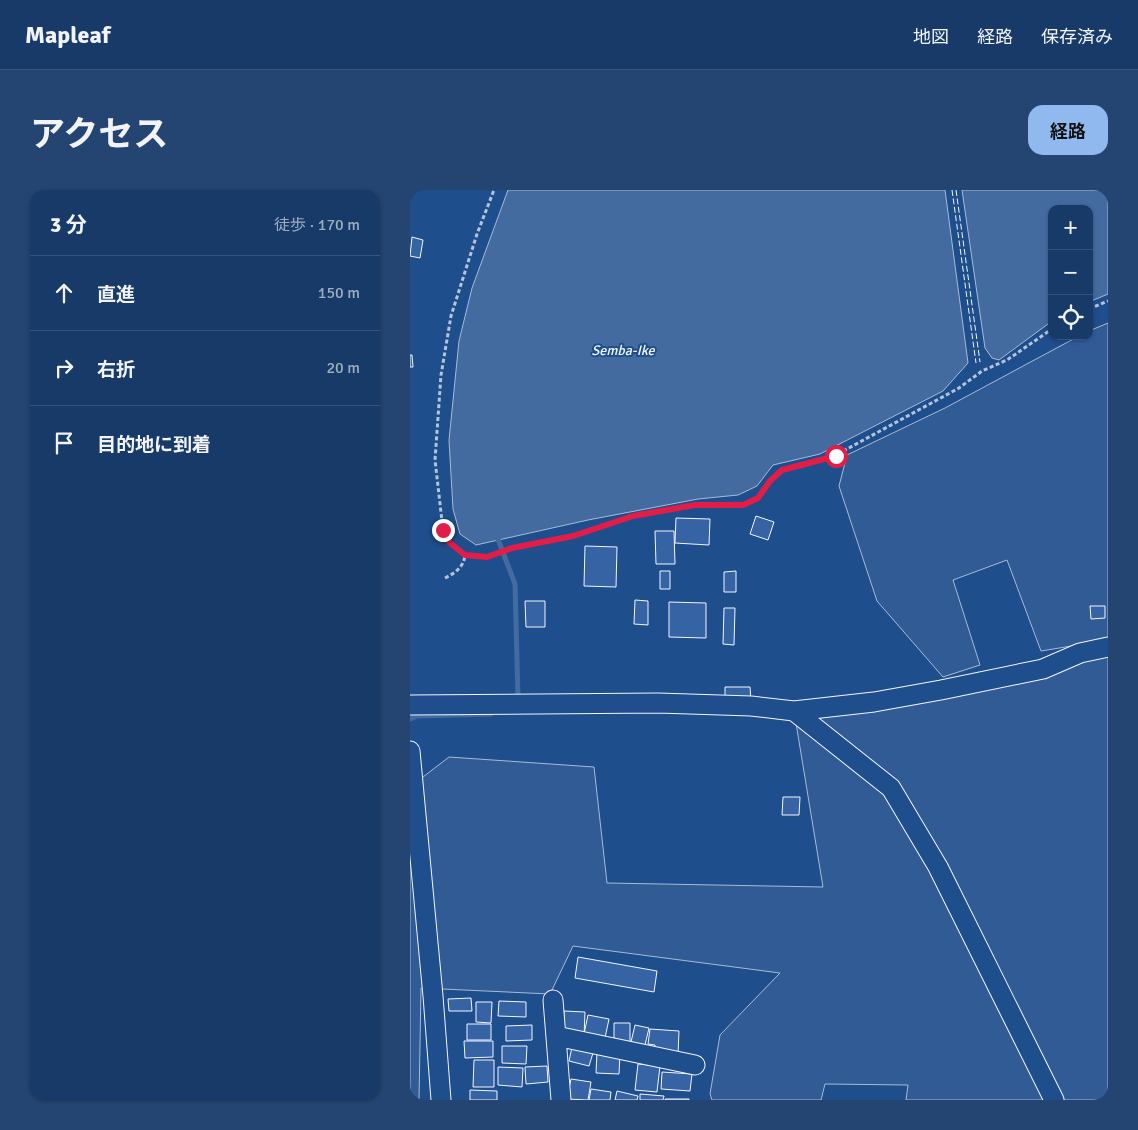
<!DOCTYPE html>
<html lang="ja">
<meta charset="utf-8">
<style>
body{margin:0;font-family:Signika,"Noto Sans JP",sans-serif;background:#244571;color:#f1f3f6}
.controls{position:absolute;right:15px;top:15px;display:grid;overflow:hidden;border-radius:10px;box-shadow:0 1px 4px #0004}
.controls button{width:45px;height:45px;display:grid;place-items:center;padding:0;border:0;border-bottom:1px solid #36547d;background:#173a69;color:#f1f3f6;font:25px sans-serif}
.stop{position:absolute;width:15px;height:15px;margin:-11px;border:4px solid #e11d48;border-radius:50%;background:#fff}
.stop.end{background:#e11d48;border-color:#fff;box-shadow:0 1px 5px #0008}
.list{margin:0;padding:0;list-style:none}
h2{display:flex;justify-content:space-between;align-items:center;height:65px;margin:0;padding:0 20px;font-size:21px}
h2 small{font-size:16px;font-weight:400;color:#9eadc0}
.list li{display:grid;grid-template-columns:32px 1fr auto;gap:15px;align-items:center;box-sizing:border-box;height:75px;padding:0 20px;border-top:1px solid #36547d}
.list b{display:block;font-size:19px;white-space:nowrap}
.list em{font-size:16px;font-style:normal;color:#9eadc0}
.icon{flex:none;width:28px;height:28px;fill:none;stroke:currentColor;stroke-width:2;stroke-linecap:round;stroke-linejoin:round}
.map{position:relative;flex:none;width:698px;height:910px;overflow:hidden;border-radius:15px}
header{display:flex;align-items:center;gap:30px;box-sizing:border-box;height:70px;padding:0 25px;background:#173a69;border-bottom:1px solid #36547d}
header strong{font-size:24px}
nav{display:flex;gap:28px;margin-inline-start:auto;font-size:18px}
.intro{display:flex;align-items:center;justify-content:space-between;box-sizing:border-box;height:120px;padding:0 30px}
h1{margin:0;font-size:35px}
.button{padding:12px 22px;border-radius:15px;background:#90b9f0;color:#111;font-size:18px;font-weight:700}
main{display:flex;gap:30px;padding:0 30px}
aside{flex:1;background:#173a69;border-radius:15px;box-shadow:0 1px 4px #0004}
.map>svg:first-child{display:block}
.built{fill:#305b95;stroke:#a8bbd7}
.water{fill:#446ba0;stroke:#a8bbd7}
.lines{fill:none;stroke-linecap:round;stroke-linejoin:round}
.stream{stroke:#446ba0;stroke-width:5}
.building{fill:#3563a3;stroke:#f2f6ff}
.minor-casing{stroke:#f2f6ff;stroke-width:21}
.path{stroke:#b3c4dc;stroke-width:3;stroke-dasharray:4 2.5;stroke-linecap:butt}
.minor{stroke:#1f4e8c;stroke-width:19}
.fence{stroke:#f2f6ff;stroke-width:1;stroke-dasharray:6 2.5;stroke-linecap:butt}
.route{stroke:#e11d48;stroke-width:6}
.labels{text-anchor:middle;stroke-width:4;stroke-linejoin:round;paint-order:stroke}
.water-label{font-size:14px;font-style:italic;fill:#f2f6ff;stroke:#1f4e8c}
</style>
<header>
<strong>Mapleaf</strong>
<nav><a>地図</a><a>経路</a><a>保存済み</a></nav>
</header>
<div class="intro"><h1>アクセス</h1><a class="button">経路</a></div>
<main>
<aside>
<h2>3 分<small>徒歩 · 170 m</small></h2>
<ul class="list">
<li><svg class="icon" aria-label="ahead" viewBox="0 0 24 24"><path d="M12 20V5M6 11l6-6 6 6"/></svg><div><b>直進</b></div><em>150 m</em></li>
<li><svg class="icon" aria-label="right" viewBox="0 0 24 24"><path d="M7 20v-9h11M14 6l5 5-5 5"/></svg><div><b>右折</b></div><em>20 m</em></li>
<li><svg class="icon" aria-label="arrive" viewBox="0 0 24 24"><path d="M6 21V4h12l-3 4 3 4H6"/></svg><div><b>目的地に到着</b></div></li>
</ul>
</aside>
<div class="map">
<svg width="698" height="910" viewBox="0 0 698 910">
<rect width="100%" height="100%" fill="#1f4e8c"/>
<path class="built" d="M698 133V450L631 461 597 370 543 390 570 475 533 487 467 411 429 296 437 265 535 218 669 146H679V141Z
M698 459V910H496L498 895 415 894 411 910H302L300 904 310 845 370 783 163 756 140 804 11 798 9 910H0V597L39 567 184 577 197 693 413 697 384 521Z"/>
<path class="water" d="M98 0H535L558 173 533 201 410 264 363 275 347 296 328 305 288 309 178 330 66 355 50 344 43 319 39 250 49 151 62 98Z
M552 0H698V104L679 112V19H642V131L589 170 582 168 575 158Z"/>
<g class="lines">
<path class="stream" d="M86 344 105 394 108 507
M0 529 7 526 81 524"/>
</g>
<path class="building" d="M2 47 13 50 10 68 0 66Z
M0 165H2L3 177H0Z
M346 326 364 332 358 350 340 344Z
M266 328 300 329 299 355 265 353Z
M245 341H264L265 374H246Z
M175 356 207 357 206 397 174 396Z
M250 381H260V399H250Z
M326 381V402H314V382Z
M225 410 238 411V435L224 434Z
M115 411H135V437H116Z
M259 412 296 413V448L259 447Z
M680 416H695V428L681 429Z
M314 418H325L324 455 313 454Z
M315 497H340L341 511 315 512Z
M373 607H390L389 625H372Z
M168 767 247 781 244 802 165 788Z
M61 808 62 821H39L38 809Z
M89 811 116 812V827L88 826Z
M66 812H82L81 833 66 832Z
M154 821 175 822 174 848 153 846Z
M178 825 199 829 195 848 174 844Z
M204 833H220V853H204Z
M57 834H81V850H57Z
M122 835V850L96 851V836Z
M225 835 239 838 235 855 221 852Z
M240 839 269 841 268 865 244 863 245 855 238 854Z
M54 851H83V867L55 868Z
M92 856H117L116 874 92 873Z
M162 857 183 863 179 876 159 871Z
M187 862 210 863 209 884 186 883Z
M64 870H84V897H63Z
M228 874 250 876 247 902 225 900Z
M137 876 138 892 116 894 115 877Z
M88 877 113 878 112 897 88 895Z
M252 882 282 884 280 901 251 899Z
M161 889 181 892 178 910 157 909Z
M181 899 201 902 200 910H179Z
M60 900 87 901V910H60Z
M207 901 228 906 227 910H205Z
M230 904 254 906 253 910H230Z
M255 909H279V910H255Z"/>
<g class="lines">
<defs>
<path id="minor" d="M0 515 248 513 341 516 384 521 464 512 531 500 633 479 670 463 698 457
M384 521 481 598 528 677 644 910
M0 561 23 806 31 910
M143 810 151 910
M146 846 285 875"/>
</defs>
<use href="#minor" class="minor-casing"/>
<path class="path" d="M679 119 698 111
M55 365 77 367 103 358 163 346 223 325 263 318 285 315H333L348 308 360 291 372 280 426 265 549 198 572 181 597 170 642 139
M35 388C45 383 54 377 55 365L40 353 33 340 25 270 31 185 41 126 67 44 84 0"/>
<use href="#minor" class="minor"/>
<path class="fence" d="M542 0 566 173
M546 0 570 172"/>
</g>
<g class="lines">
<path class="route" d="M33 340 40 353 55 365 77 367 102 358 163 346 223 326 285 315H333L348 308 360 291 372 280 426 266"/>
</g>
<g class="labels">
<g class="water-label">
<text x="213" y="165">Semba-Ike</text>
</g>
</g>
</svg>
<div class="controls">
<button>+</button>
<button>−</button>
<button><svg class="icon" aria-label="locate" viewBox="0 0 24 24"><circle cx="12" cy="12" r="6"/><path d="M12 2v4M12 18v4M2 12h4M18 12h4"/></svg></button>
</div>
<div class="stop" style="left:426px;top:266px"></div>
<div class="stop end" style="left:33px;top:340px"></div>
</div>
</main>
